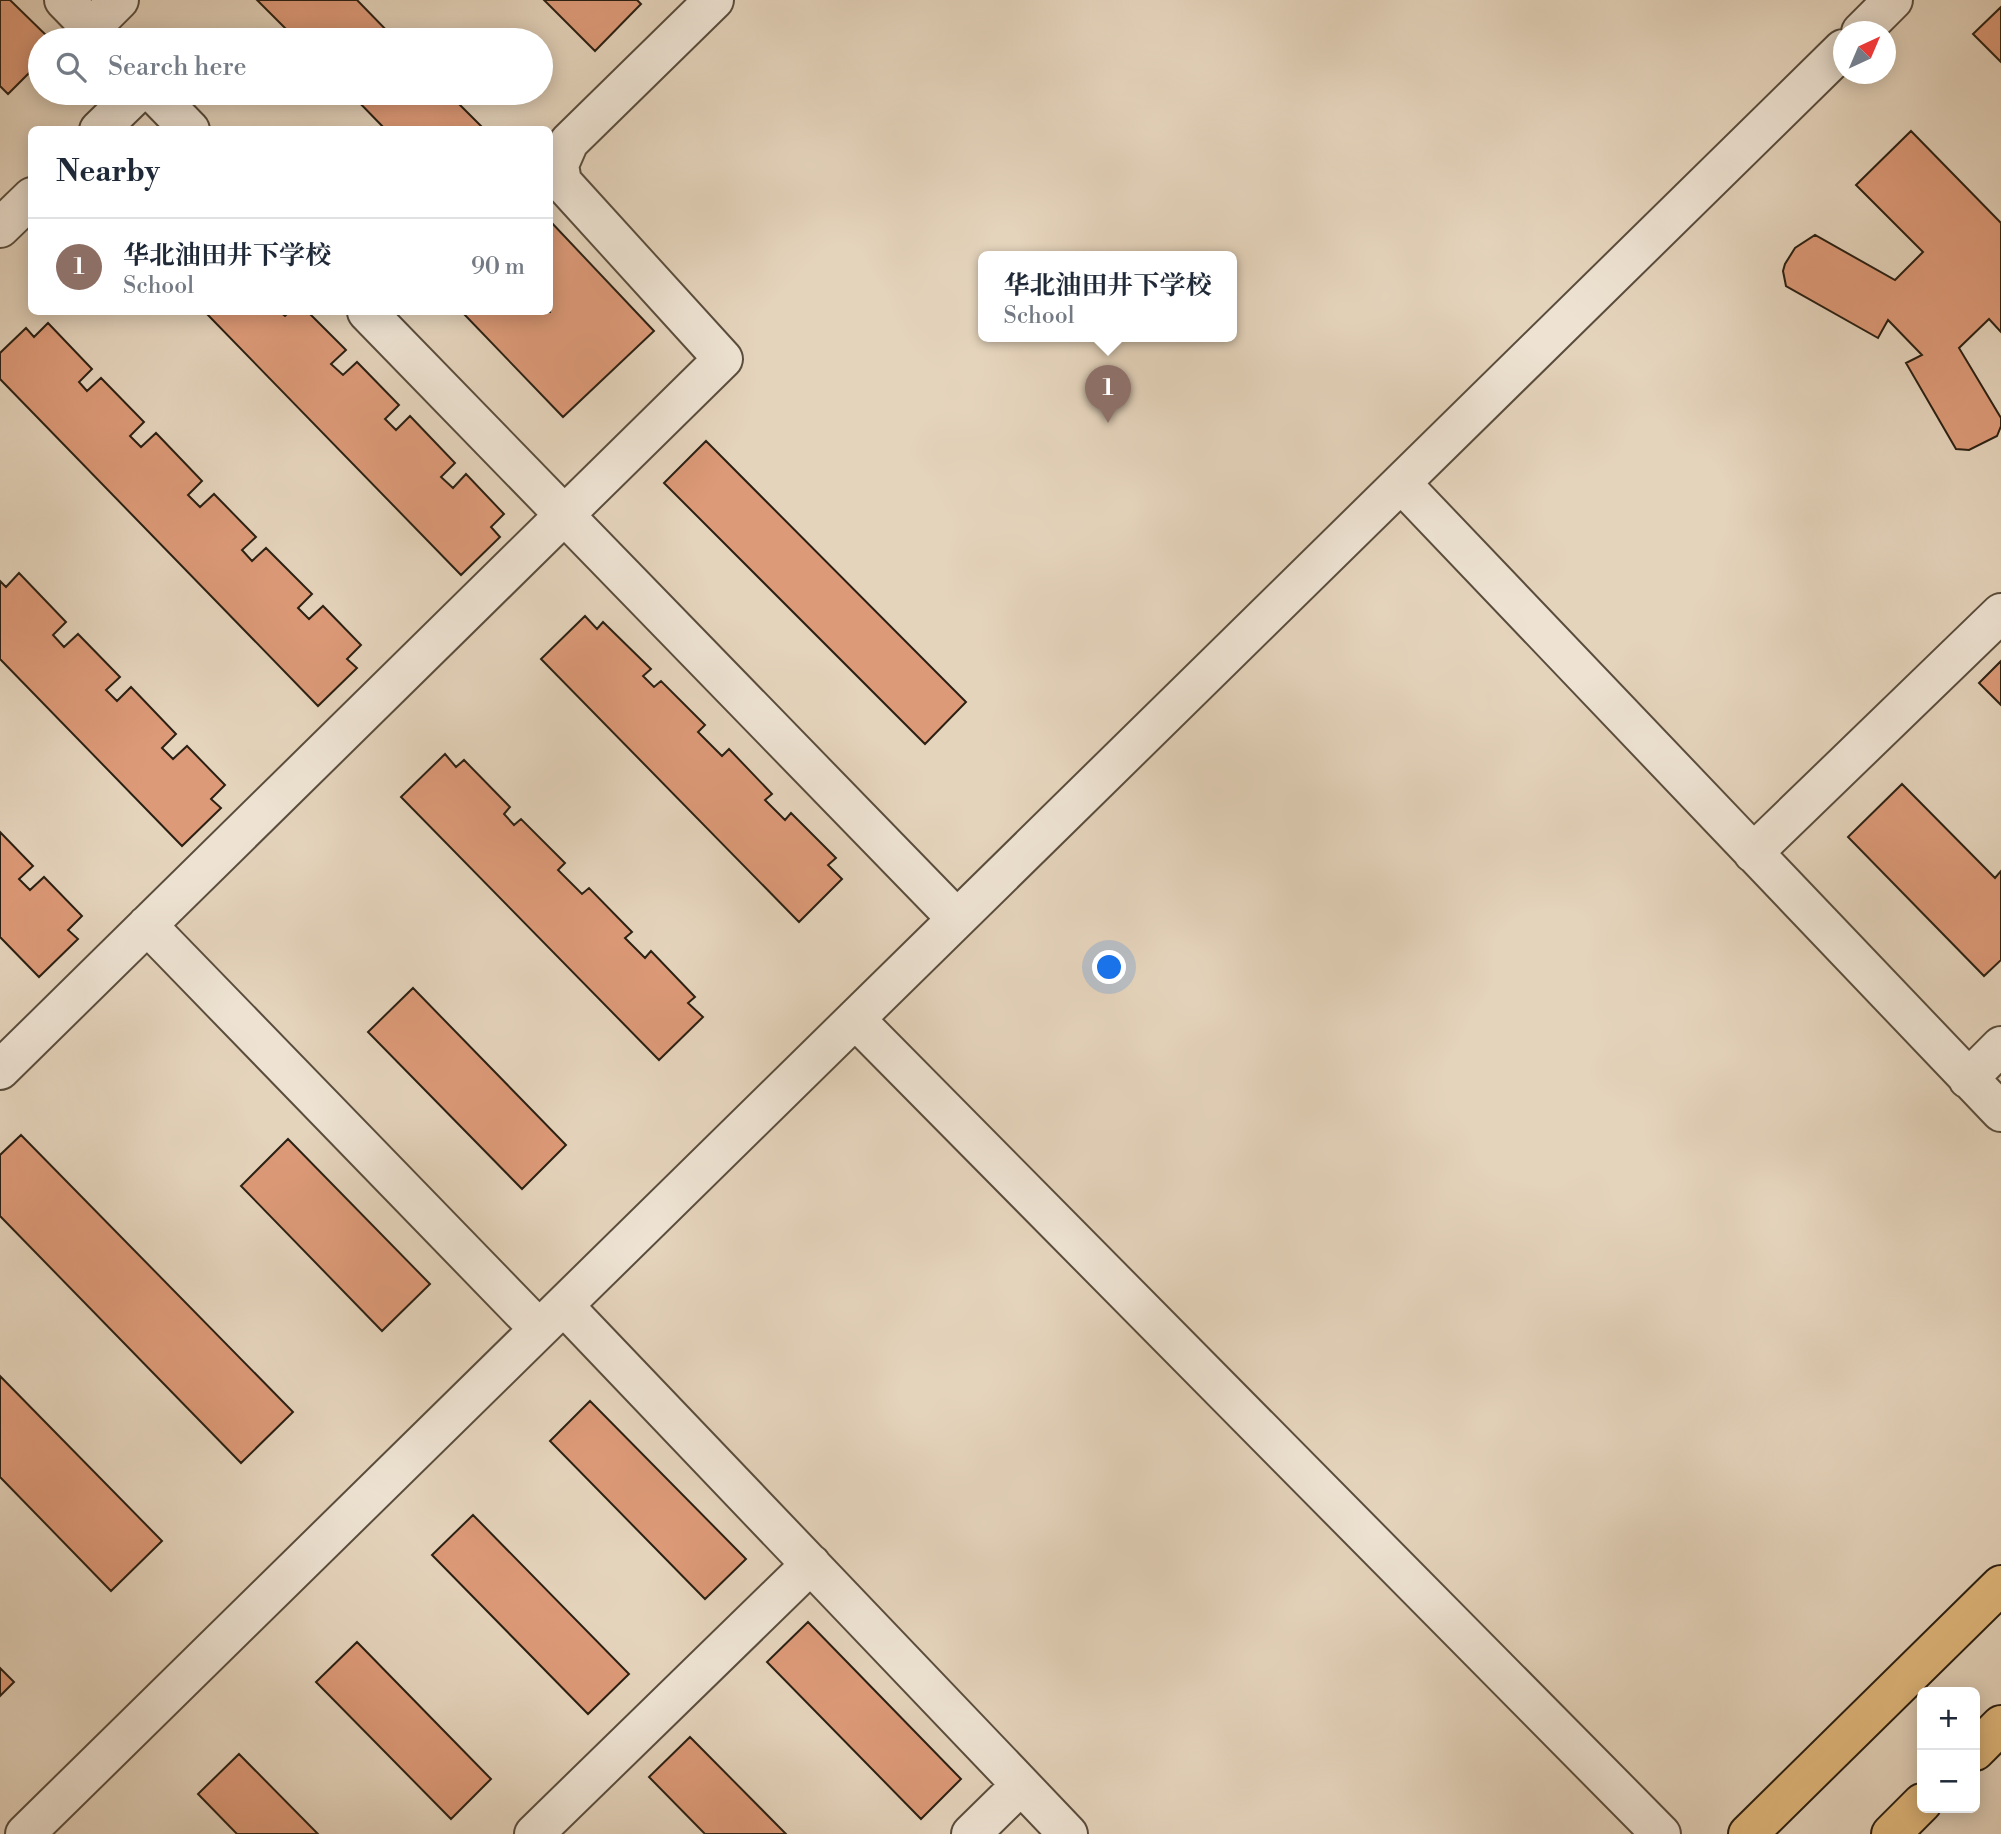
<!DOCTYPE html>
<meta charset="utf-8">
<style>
body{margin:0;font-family:"Libre Bodoni","Noto Serif SC",serif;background:#f6f6f7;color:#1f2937}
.controls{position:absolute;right:21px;bottom:21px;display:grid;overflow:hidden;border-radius:10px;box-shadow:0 4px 18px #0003}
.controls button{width:63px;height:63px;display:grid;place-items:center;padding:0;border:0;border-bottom:2px solid #e0e1e3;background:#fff;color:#1f2937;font:35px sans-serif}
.compass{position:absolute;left:1833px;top:21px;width:63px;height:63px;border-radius:50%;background:#fff;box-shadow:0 4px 18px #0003;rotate:44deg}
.you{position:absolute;left:1110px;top:968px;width:24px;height:24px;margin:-18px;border:5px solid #fff;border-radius:50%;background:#1a73e8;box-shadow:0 0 0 10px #1a73e833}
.badge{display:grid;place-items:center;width:46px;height:46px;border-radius:50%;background:#2563eb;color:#fff;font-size:23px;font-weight:700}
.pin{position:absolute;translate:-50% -58px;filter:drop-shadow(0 2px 4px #0008)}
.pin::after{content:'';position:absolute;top:37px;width:24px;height:21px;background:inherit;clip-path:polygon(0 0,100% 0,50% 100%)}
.popup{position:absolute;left:978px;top:251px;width:259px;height:91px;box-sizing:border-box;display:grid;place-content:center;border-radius:10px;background:#fff;filter:drop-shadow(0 2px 5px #0005);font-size:23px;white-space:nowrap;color:#747a83}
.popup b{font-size:26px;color:#1f2937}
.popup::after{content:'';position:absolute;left:50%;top:100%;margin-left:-14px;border:14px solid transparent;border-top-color:#fff}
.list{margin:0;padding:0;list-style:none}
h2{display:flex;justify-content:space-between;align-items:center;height:91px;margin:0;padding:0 28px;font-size:30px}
h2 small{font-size:23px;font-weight:400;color:#747a83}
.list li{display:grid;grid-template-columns:46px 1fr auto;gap:21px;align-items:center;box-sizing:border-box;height:98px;padding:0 28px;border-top:2px solid #e0e1e3}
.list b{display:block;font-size:26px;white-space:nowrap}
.list p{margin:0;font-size:23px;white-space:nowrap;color:#747a83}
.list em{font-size:23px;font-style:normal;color:#747a83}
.icon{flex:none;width:38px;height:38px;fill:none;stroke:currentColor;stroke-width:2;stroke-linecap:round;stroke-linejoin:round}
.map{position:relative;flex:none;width:2001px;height:1834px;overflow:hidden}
.search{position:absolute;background:#fff;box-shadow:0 4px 18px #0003;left:28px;top:28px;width:525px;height:77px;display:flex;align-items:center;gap:18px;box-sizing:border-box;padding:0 24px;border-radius:38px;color:#747a83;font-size:26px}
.panel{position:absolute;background:#fff;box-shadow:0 4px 18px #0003;left:28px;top:126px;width:525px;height:189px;border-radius:10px}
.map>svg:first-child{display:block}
.building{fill:#dd9a78;stroke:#2b2013;stroke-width:2}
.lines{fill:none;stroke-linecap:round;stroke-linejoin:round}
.minor-casing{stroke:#5a4d3d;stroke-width:42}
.major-casing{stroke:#2b2013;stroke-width:42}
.minor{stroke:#eee3d3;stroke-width:38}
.major{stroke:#e2ba7e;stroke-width:38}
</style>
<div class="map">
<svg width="2001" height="1834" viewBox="0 0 2001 1834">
<rect width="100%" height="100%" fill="#e5d4bc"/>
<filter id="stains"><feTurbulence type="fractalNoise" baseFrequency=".00286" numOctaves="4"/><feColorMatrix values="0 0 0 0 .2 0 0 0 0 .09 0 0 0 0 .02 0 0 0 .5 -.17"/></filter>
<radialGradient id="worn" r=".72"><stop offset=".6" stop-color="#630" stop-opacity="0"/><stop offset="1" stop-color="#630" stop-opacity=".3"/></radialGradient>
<path class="building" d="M0 0H10L51 40H40V62L8 94 0 86Z
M257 0H357L396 40H297Z
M544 0H637L641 4 595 51Z
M2001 7V62L1973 34Z
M350 93H448L485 130H386Z
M1911 131 2001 223V332L1989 319 1959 348 2001 418V426L1997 436 1969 450 1956 449 1906 363 1922 355 1888 320 1878 338 1786 286 1783 271 1785 264 1795 248 1815 235 1895 280 1923 252 1856 185Z
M550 221 654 331 563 417 462 312H550Z
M205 312H280L285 316 289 312H308L346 350 331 364 343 375 357 362 399 405 385 419 396 430 410 416 455 463 441 477 453 488 466 474 504 514 491 527 500 537 461 575Z
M48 323 92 369 79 382 87 391 101 378 144 422 130 436 141 447 156 433 202 481 188 495 200 507 214 494 256 537 242 550 252 561 266 548 312 594 298 608 309 619 323 606 361 645 347 659 357 668 318 706 0 379V353L26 328 34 337Z
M706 441 966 702 925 744 664 483Z
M19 573 66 622 53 635 64 647 78 634 120 677 106 690 117 701 131 687 176 734 162 748 173 759 187 746 225 785 211 799 221 808 182 846 0 659V581L6 587Z
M585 616 597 629 603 622 651 669 643 676 654 687 661 681 705 725 698 732 722 756 729 749 772 794 765 800 785 820 791 813 836 858 828 865 842 879 799 922 541 659Z
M2001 661V705L1979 683Z
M445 754 456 767 464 760 510 807 504 814 514 825 521 819 565 863 558 870 582 894 589 888 632 932 625 938 645 958 651 951 695 997 688 1003 703 1017 659 1060 401 797Z
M1902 784 1995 878 2001 871V960L1984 976 1848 837Z
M0 832 33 866 19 879 30 890 44 877 82 916 68 930 78 939 39 977 0 937Z
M413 988 566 1145 522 1189 368 1032Z
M21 1135 293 1412 241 1463 0 1216V1155Z
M288 1139 430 1284 382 1331 241 1186Z
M0 1376 162 1541 111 1591 0 1477Z
M590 1401 746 1559 705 1599 550 1441Z
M473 1515 629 1674 588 1714 432 1555Z
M808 1622 961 1779 921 1819 767 1662Z
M357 1642 491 1779 451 1819 316 1682Z
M0 1668 14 1682 0 1696Z
M690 1737 786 1834H705L649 1777Z
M239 1754 318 1834H237L198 1794Z"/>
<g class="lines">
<defs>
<path id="minor" d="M64 0 103 40
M91 28 119 0
M1861 32 1893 0
M154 93 190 130
M99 130 137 93
M0 228 32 197
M367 312 957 919
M1401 483 2001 1112
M1753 853 2001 613
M147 925 539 1329
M855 1019 1661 1834
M0 1070 723 359 562 182 559 165 569 142 714 0
M1968 1079 2001 1046
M564 1306 1068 1834
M25 1834 1843 49
M534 1834 811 1564
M971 1834 1021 1785"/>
<path id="major" d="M1975 1751 2001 1725
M1748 1834 2001 1585
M1891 1834 1922 1803"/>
</defs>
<use href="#minor" class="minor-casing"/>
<use href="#major" class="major-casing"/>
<use href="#minor" class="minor"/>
<use href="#major" class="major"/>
</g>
<rect width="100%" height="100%" filter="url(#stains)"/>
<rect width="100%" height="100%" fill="url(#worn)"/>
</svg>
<div class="controls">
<button>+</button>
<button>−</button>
</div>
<svg class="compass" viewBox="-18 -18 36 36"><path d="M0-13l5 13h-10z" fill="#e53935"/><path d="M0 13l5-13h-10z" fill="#747a83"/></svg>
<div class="you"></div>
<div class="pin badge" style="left:1108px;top:423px;background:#8d6e63">1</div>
<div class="popup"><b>华北油田井下学校</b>School</div>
<div class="search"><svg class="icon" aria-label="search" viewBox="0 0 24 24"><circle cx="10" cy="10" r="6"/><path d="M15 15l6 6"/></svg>Search here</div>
<section class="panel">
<h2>Nearby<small></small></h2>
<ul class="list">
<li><span class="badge" style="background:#8d6e63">1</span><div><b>华北油田井下学校</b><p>School</p></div><em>90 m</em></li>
</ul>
</section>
</div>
